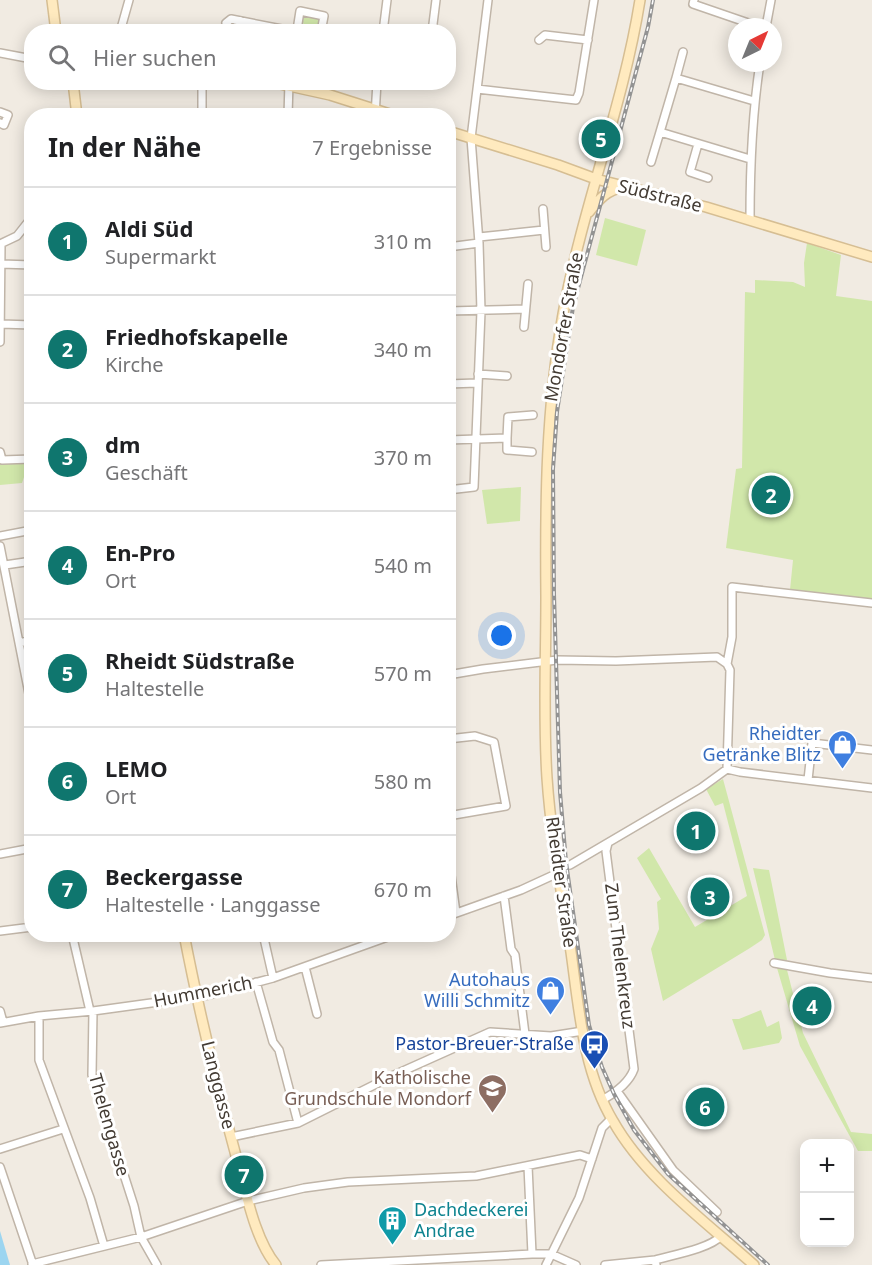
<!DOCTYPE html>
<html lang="de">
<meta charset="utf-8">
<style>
body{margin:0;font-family:"Noto Sans",sans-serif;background:#f6f6f6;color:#202124}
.controls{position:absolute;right:18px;bottom:18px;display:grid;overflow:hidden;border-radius:12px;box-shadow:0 3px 15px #0003}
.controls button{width:54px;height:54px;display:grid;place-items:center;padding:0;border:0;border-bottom:2px solid #e0e0e0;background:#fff;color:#202124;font:30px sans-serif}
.compass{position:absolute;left:728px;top:18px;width:54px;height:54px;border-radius:50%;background:#fff;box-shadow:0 3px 15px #0003;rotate:43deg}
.you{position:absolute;left:502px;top:636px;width:21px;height:21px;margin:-15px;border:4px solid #fff;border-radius:50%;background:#1a73e8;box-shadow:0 0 0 9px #1a73e833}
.badge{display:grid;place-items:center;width:39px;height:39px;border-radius:50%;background:#0f766e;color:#fff;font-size:20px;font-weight:700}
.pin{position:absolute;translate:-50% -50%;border:3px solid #fff;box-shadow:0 2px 6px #0006}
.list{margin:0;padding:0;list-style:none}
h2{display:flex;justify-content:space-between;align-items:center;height:78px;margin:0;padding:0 24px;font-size:26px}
h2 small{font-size:20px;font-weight:400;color:#757577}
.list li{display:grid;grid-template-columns:39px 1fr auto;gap:18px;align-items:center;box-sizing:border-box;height:108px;padding:0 24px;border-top:2px solid #e0e0e0}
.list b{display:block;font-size:22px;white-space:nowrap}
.list p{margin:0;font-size:20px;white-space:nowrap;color:#757577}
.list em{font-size:20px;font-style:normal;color:#757577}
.icon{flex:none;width:33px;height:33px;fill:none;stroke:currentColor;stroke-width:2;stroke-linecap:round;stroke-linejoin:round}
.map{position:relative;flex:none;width:872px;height:1265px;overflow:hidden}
.search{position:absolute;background:#fff;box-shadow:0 3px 15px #0003;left:24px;top:24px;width:432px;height:66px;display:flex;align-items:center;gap:15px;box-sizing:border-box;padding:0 21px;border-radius:24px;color:#757577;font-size:22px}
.panel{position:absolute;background:#fff;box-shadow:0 3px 15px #0003;left:24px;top:108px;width:432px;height:834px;border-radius:24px}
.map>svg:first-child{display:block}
.green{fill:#d1e7aa}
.water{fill:#9cd5f0}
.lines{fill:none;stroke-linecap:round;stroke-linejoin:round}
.street-casing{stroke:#c0b5a8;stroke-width:10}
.secondary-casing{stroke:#d6be93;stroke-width:12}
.street{stroke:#fff;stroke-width:7}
.secondary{stroke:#ffeabf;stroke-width:9}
.rail-casing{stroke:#939393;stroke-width:4}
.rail{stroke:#fff;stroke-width:1.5;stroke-dasharray:4.5;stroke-linecap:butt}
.labels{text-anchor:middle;stroke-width:6;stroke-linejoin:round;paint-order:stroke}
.street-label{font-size:18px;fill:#433b33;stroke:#fff}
.shop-label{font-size:18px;fill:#366cbe;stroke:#fff;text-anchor:end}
.transit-label{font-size:18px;fill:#164399;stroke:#fff;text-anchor:end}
.education-label{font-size:18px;fill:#785e54;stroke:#fff;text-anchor:end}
.culture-label{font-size:18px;fill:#0d838f;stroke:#fff;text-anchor:start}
</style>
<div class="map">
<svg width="872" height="1265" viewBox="0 0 872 1265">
<rect width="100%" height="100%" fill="#f1ebe2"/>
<path class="green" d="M303 22a8 8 0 1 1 16 0a8 8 0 1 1-16 0Z
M605 218 646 230 637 266 596 255Z
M807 243 841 255 836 296 872 301V599L790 590 793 560 726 548 736 469 742 468 745 292 755 293V280L793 282 805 287 804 263Z
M31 461V473L25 474 22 483 0 485V463Z
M521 487 520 521 487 524 482 490Z
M723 779 765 935 762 940 750 948 663 1001 651 949 659 929 657 902 661 899 637 858 649 848 695 927 747 896 723 803 715 806 706 789Z
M753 868 769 870 787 960H775Z
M777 968 787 970 803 1033 851 1132 872 1134V1151H858L800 1046Z
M761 1010 767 1027 779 1021 782 1038 779 1043 743 1050 732 1019H739Z"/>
<path class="water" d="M0 1231 10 1265H0Z"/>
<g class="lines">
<defs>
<path id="street" d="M694 0 693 4 760 27
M241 21 235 28 230 29 226 23 231 19 297 32
M766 27 771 0
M120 32 129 0
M306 32 297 30 300 11 324 16 321 32
M383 32 387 0
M432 32 436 0
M539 40 545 35 588 40
M0 53 32 59
M676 78 683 52
M202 82V116
M477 89 576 100 579 93 594 0
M0 112 8 115 4 125 0 123
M288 116 289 82
M375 116 377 82
M698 144 690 172 708 178
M750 159 660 132 676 78 754 101
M651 162 660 132
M543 209 546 247
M750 220C750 167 752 115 760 63
M479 237 544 230
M0 244 17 236 32 217
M448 247 479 243
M1 264 32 265
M448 311 525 309
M1 324 32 325
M524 327 528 284
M0 342 1 244
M478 374 507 376
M448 384 477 383
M29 394V368
M507 438 508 417 533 415
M448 440 507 438V450L532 452
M0 452 2 460 32 459
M448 490 474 487 481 311 479 243 471 138 488 0
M0 536 32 530
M0 546 32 709
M5 565 32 561
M19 643 32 640
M448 675 483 669 557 660 616 661 717 657 727 664
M448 739 475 736 494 742 506 806 448 816
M727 769 730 670 727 664 732 637V587L872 603
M808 780 812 743 872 750
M448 853 456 913
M0 854 32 848
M570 865 701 788 727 769 740 772 872 788
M504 896 511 949 515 955 525 1034
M448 916 521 890 558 873
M0 931 32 927
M72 934 90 1011
M263 934 273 978
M774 963 830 973 872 978
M305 967 317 1014
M256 982 273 1042 279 1050 298 1123
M0 1011 3 1022
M93 1011 92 1075 134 1206 141 1237 157 1265
M39 1016V1060L90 1198 104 1246
M0 1023 39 1016 93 1011 209 995 273 978 396 934
M617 1091 673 1170 717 1212
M602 1100C615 1093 629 1083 634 1069L606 851 608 843
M231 1137 298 1123 394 1075 490 1032 551 1036 583 1031
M0 1149 63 1129
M528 1166 532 1254
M0 1167 33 1265
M655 1260C672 1255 709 1249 721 1236
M32 1264 141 1237 248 1201 304 1188 348 1182 476 1176 580 1155 592 1159
M321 1265 532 1254H551L576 1265
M546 1265 579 1198 602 1128 611 1119
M605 1265 655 1260 656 1265"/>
<path id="secondary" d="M52 0 56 32
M640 0C623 107 582 208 563 314 546 408 545 501 546 596 546 657 543 718 547 778 551 837 562 894 571 952 579 1009 583 1071 613 1121 645 1178 706 1222 754 1265
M73 82 77 116
M271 82 330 95 396 116
M448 131 558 165 596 179 706 207 872 257
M589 212C599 199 607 190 623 187
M184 934C199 1012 218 1090 239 1167 247 1197 256 1241 276 1265"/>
</defs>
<use href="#street" class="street-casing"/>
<use href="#secondary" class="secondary-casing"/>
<use href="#street" class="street"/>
<use href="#secondary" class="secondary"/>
<defs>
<path id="rail" d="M653 0 648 27 573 307 557 412 553 469 554 594 560 792 566 862 589 1025 602 1067 614 1094 634 1130 668 1174 768 1265"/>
</defs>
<use href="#rail" class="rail-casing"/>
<use href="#rail" class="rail"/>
</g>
<defs>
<symbol id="shop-pin" viewBox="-11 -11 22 30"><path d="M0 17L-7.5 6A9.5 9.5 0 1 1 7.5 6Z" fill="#3f7fe0" stroke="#fff"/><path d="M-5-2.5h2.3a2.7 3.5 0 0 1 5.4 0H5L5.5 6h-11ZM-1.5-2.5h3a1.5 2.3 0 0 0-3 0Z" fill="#fff"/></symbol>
<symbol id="bus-pin" viewBox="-11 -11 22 30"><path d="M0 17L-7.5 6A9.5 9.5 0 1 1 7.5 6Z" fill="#1a4fb4" stroke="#fff"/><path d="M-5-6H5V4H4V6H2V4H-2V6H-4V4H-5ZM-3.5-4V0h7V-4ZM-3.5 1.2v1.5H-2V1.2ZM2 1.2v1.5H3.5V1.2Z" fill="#fff"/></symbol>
<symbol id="school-pin" viewBox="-11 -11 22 30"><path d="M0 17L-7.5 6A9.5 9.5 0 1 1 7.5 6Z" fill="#8d6e63" stroke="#fff"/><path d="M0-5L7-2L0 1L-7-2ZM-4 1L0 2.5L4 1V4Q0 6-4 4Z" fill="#fff"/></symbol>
<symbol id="building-pin" viewBox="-11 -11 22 30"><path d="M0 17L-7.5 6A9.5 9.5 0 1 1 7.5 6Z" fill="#0f9aa8" stroke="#fff"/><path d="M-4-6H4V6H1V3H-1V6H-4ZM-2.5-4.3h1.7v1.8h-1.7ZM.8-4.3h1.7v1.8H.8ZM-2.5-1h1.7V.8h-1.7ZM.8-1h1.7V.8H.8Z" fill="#fff"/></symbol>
</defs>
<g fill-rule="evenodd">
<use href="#shop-pin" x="826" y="728" width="33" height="45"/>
<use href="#shop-pin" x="534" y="974" width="33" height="45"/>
<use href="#bus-pin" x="578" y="1028" width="33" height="45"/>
<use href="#school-pin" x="476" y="1072" width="33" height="45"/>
<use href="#building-pin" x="376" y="1204" width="33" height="45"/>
</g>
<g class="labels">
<g class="street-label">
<text transform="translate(660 196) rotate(14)" y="6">Südstraße</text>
<text transform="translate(564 327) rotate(-80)" y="6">Mondorfer Straße</text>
<text transform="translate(561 882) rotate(82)" y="6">Rheidter Straße</text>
<text transform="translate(620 956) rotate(83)" y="6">Zum Thelenkreuz</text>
<text transform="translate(203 992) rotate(-11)" y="6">Hummerich</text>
<text transform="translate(218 1085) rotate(76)" y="6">Langgasse</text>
<text transform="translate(109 1125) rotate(74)" y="6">Thelengasse</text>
</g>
<g class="shop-label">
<text x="821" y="740">Rheidter<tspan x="821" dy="21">Getränke Blitz</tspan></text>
<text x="530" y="986">Autohaus<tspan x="530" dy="21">Willi Schmitz</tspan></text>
</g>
<g class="transit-label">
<text x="574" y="1050">Pastor-Breuer-Straße</text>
</g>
<g class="education-label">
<text x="471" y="1084">Katholische<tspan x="471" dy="21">Grundschule Mondorf</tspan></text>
</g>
<g class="culture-label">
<text x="414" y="1216">Dachdeckerei<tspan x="414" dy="21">Andrae</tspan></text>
</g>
</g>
</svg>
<div class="controls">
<button>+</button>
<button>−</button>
</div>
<svg class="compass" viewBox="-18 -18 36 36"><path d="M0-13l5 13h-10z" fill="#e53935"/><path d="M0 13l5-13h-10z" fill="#757577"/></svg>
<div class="you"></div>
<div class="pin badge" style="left:696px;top:831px">1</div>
<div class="pin badge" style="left:771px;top:495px">2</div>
<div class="pin badge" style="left:710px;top:897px">3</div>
<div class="pin badge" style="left:812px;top:1006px">4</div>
<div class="pin badge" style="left:601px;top:139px">5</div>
<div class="pin badge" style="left:705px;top:1107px">6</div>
<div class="pin badge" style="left:244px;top:1175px">7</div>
<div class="search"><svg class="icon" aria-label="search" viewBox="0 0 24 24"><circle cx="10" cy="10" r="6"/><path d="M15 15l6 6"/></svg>Hier suchen</div>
<section class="panel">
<h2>In der Nähe<small>7 Ergebnisse</small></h2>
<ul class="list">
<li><span class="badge">1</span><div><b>Aldi Süd</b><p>Supermarkt</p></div><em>310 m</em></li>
<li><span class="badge">2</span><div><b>Friedhofskapelle</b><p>Kirche</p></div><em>340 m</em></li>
<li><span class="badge">3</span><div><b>dm</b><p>Geschäft</p></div><em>370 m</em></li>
<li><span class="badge">4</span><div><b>En-Pro</b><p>Ort</p></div><em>540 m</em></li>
<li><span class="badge">5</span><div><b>Rheidt Südstraße</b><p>Haltestelle</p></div><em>570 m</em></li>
<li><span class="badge">6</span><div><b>LEMO</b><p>Ort</p></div><em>580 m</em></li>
<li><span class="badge">7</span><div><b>Beckergasse</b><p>Haltestelle · Langgasse</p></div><em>670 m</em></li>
</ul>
</section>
</div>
